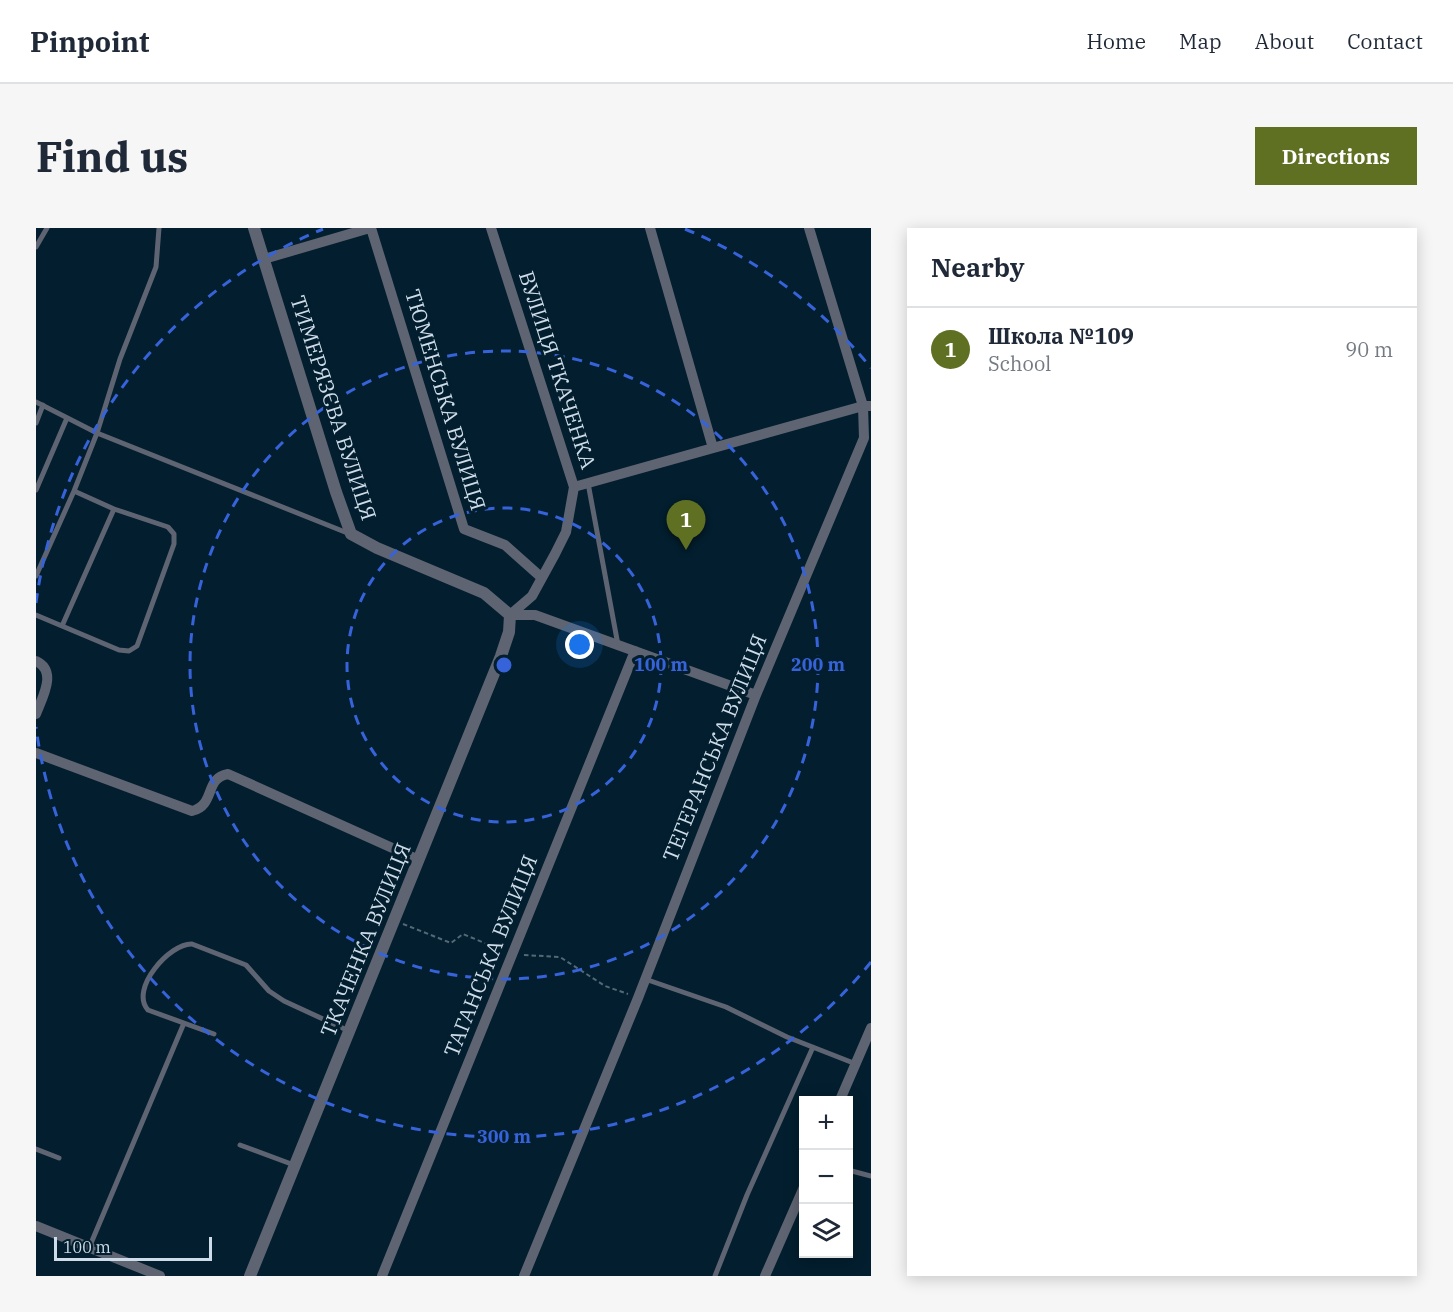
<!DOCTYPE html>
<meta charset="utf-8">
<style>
body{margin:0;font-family:"IBM Plex Serif",serif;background:#f6f6f7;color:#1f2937}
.controls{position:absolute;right:18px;bottom:18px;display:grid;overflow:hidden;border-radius:0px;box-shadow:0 3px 15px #0003}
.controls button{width:54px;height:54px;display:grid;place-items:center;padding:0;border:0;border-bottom:2px solid #e0e1e3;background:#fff;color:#1f2937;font:30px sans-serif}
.scale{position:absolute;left:18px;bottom:15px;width:158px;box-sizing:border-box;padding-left:6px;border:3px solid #cddce8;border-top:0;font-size:16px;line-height:21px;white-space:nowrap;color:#cddce8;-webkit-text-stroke:4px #031e2e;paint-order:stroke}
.you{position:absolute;left:544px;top:417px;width:21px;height:21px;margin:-15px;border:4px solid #fff;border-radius:50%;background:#1a73e8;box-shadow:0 0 0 9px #1a73e833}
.badge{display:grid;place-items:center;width:39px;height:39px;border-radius:50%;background:#5f7023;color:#fff;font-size:20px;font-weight:700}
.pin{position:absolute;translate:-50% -50px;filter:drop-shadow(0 2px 3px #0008)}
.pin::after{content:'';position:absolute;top:32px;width:21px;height:18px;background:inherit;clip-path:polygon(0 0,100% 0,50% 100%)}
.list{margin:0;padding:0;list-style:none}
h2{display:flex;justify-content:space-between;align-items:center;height:78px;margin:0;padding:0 24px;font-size:26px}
h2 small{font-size:20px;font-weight:400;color:#747a83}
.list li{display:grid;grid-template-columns:39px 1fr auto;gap:18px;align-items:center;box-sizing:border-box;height:84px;padding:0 24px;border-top:2px solid #e0e1e3}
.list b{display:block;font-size:22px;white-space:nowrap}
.list p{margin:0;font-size:20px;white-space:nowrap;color:#747a83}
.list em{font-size:20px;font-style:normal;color:#747a83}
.icon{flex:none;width:33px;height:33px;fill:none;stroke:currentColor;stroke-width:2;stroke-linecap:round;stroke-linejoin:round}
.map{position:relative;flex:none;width:835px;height:1048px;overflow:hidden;border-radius:0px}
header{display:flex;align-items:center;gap:36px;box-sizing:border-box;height:84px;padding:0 30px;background:#fff;border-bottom:2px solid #e0e1e3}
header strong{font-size:28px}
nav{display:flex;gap:33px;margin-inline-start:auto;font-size:21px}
.intro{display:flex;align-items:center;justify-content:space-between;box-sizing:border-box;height:144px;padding:0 36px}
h1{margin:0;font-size:42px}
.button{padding:15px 27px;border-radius:0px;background:#5f7023;color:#fff;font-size:21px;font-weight:700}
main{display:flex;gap:36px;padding:0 36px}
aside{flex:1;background:#fff;border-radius:0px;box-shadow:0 3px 15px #0003}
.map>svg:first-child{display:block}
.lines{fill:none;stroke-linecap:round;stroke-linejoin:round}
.path{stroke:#536977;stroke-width:2;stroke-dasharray:4.5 3;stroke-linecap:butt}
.service{stroke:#5e6471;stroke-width:5}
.minor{stroke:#5e6471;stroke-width:10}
.tertiary{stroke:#5e6471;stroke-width:12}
.ring{fill:none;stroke:#3763da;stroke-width:3;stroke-dasharray:10 8}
.labels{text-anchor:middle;stroke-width:6;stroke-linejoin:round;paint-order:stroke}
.street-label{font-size:21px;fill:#cddce8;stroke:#031e2e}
.centre{fill:#3763da;stroke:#031e2e;stroke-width:3}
.ring-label{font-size:18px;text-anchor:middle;font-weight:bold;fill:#3763da;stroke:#031e2e;stroke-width:6;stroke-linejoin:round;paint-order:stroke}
</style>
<header>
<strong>Pinpoint</strong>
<nav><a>Home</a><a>Map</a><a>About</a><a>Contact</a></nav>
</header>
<div class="intro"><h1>Find us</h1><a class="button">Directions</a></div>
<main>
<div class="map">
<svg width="835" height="1048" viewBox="0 0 835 1048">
<rect width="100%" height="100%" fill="#031e2e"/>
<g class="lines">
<path class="path" d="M367 696 415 715 427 706 468 723
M488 727 524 729 569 758 592 766"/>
<path class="service" d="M123 0 120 39 84 131 61 205 314 306
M0 19 11 0
M0 174 61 205 38 263 0 348
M0 195 7 177
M552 255 582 417
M0 262 31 190
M0 387 26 398 78 281 38 263
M26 398 83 422 93 423 101 418 138 316V306L132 299 78 281
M609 751 690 779 751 809 820 836
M178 806 112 782C93 761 134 715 156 716L210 737 233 763 248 773 313 803
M204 917 258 937
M0 921 23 930
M812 942 835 948
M53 1020 148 795
M679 1048 711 967 777 819"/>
<path class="minor" d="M335 0 428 301 469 317 506 350
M455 0 538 259 530 304 519 326 496 368 474 387
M614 0 677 220
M228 31 334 0
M538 259 827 178H835
M474 387H499L720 467
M0 433C22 443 6 470 0 486
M0 525 156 583C180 577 168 550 192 546L383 632
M804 872 835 800
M0 998 124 1048
M346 1048 599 423
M488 1048 602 770 720 467 828 210 827 178 773 0
M729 1048 768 959"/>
<path class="tertiary" d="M214 1048 465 428 473 404 474 387 448 365 341 320 315 306 300 264 218 0"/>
</g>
<g class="ring">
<circle cx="468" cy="437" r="157"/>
<circle cx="468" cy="437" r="314"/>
<path d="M835 734A472 472 0 0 1 0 499M0 375A472 472 0 0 1 287 1M649 1A472 472 0 0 1 835 140"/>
</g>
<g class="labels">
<g class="street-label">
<text transform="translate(521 142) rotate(72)" y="7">ВУЛИЦЯ ТКАЧЕНКА</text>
<text transform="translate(409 172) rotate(73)" y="7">ТЮМЕНСЬКА ВУЛИЦЯ</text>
<text transform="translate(297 180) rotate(72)" y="7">ТИМЕРЯЗЄВА ВУЛИЦЯ</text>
<text transform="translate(679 520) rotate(-68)" y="7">ТЕГЕРАНСЬКА ВУЛИЦЯ</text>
<text transform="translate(330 712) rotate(-68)" y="7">ТКАЧЕНКА ВУЛИЦЯ</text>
<text transform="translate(455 728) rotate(-68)" y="7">ТАГАНСЬКА ВУЛИЦЯ</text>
</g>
</g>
<circle cx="468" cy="437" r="9" class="centre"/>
<g class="ring-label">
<text x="625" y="443">100 m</text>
<text x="782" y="443">200 m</text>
<text x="468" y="915">300 m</text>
</g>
</svg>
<div class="controls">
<button>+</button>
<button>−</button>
<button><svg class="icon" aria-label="layers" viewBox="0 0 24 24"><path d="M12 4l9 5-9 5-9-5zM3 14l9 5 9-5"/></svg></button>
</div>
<div class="scale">100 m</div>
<div class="you"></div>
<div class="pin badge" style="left:650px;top:322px">1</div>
</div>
<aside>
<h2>Nearby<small></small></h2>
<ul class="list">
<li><span class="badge">1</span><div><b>Школа №109</b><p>School</p></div><em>90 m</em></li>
</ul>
</aside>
</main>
